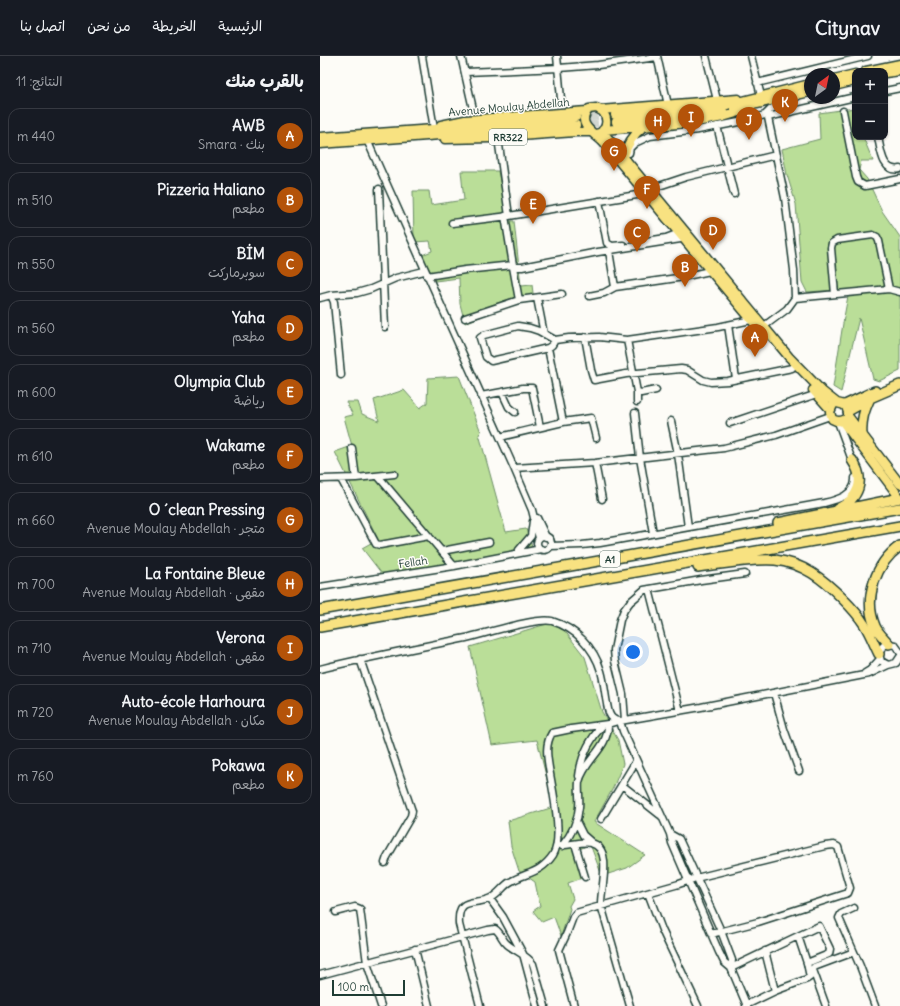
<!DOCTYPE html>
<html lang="ar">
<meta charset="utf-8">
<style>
body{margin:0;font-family:Delius,"Playpen Sans Arabic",sans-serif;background:#242831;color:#f1f3f6;direction:rtl}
.controls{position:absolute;right:12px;top:12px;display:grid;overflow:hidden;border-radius:8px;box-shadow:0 1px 3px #0004}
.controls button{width:36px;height:36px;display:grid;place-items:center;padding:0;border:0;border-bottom:1px solid #363941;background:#171b24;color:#f1f3f6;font:20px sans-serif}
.compass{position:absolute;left:484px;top:12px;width:36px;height:36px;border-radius:50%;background:#171b24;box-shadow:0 1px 3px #0004;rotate:33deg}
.scale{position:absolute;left:12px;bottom:10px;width:73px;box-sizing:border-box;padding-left:4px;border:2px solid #1f3d34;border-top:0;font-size:11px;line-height:14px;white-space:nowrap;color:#1f3d34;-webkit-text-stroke:3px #fdfcf7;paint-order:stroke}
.you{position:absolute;left:313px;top:596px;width:14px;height:14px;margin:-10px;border:3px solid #fff;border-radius:50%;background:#1a73e8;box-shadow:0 0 0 6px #1a73e833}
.badge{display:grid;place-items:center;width:26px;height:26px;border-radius:50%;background:#b45309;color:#fff;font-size:13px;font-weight:700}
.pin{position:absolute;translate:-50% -33px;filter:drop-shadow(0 1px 2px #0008)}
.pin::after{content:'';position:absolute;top:21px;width:14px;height:12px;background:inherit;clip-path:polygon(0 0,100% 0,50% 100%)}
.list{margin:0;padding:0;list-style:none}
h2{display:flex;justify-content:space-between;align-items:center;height:52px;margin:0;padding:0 16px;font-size:17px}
h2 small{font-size:13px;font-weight:400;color:#9ea1a6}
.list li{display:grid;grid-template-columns:26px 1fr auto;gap:12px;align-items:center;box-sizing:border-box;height:56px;margin:0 8px 8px;padding:0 8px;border:1px solid #363941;border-radius:12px}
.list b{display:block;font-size:15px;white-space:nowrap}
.list p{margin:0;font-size:13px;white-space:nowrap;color:#9ea1a6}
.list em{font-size:13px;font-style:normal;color:#9ea1a6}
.map{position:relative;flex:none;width:580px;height:950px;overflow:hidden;direction:ltr}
header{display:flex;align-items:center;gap:24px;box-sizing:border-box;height:56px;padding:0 20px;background:#171b24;border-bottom:1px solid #363941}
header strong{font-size:19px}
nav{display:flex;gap:22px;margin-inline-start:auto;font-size:14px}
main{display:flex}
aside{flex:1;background:#171b24}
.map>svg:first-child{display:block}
.grass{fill:#bade98;stroke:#6c8e66}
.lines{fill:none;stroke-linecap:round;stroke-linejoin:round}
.major-tunnel{stroke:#d1d6d0;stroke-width:8;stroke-dasharray:8 4;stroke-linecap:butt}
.minor-casing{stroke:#1f3d34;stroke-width:9}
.major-casing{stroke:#1f3d34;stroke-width:11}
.highway-casing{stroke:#1f3d34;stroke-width:12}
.minor{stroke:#fdfcf7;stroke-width:6}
.major{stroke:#f8e281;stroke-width:8}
.highway{stroke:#f8e281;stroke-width:9}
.labels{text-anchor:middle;stroke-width:3;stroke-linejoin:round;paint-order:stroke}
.shield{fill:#fdfcf7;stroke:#62766e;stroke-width:1}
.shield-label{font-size:10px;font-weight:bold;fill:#1f3d34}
.street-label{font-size:11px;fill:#1f3d34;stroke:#fdfcf7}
</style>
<header>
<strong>Citynav</strong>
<nav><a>الرئيسية</a><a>الخريطة</a><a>من نحن</a><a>اتصل بنا</a></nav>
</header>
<main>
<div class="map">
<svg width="580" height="950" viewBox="0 0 580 950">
<rect width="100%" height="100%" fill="#fdfcf7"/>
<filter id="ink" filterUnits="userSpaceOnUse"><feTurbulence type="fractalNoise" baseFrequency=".025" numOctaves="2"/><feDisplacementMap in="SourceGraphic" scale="8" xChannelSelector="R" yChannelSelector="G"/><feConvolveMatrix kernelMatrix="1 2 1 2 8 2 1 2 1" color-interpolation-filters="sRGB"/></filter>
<g filter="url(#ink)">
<path class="grass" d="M535 52V81H543L553 105H541L539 114 547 123 562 155 580 181V315L559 325 553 323 539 262 521 336 513 331 524 261 529 235 516 234 487 236 482 226 476 148 467 119 462 93 500 83 499 57Z
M141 115H178L188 165H194L201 230 212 229 214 245 197 246 145 267 140 248 139 222 115 225 102 199 112 195 110 185 94 186 93 135H109L111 149 144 144Z
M139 320 161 376 159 378 186 476 206 473 213 494 134 510 62 518 42 492 58 483 15 396 32 390 24 361 33 359 26 346H38L42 358 59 365 54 344 84 334 100 352 107 347 108 322Z
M230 567 244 574 265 601 282 656 298 684 303 708 293 732 274 766 325 799 307 812 282 820 270 788 258 794 265 821 248 827 253 843 249 850 250 853 241 880 234 861 222 866 213 855 220 850 215 826 199 815 191 790 188 765 234 751 217 684 172 689 150 591Z"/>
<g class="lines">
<path class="major-tunnel" d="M258 61 295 59
M258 68 296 66"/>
<defs>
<path id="minor" d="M102 0 114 73
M141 0 153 53
M237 0 241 43
M337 0 348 49
M386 0 397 44
M431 0 441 40
M146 16 239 12 278 9 337 1
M437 27 548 0
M565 35 580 32
M523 55 536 121 538 126 545 130 580 123
M448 61 535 41
M397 70 414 138
M558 81C561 94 562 117 580 113
M47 84 194 412 212 454 219 482
M309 97 310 92 315 87 330 80 378 74 419 66 445 59 451 53 477 41
M59 133 65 271
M330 133 366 121 456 99
M279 145 287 187 292 190 303 189
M185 160 193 209
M189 160 329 137
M132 167 189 160 179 89
M320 186 346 182 362 176
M289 195 295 231
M193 211 199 244
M107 220 145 214 193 209V211H202L278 196 367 182
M515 238 511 192 512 187 517 184 553 179 557 181 559 185 569 233
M11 239 37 237 51 233 76 222 104 215
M269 240 284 237 295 231 357 222 390 215
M0 242 11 239 14 246 21 319
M217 242 224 278
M475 242 569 233 580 236
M145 262 199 244 242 238
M408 269 416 323
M439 274 467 253 475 242 474 214 465 142 447 57
M265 281 271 314 274 324 306 318 361 313 367 314 383 324 391 326 408 325 472 312
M235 284 232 289 228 292 171 305 166 301 160 282 164 279 198 270 210 272 219 275 235 284 249 282 279 281 307 284 398 271 431 264 435 262
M307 284 317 336 321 337 336 334
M182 336 189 351 195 356
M317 336V346
M161 340 203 332H212L220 371
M315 357 320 402 333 477
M351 365 358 398 368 471
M243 366 271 362 276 382
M518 366 533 407
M410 367 497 338
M180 381 243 366 228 292
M32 392 36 422
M275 407 282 443
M194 412 275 407 404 392 456 379 510 360
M58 420 134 510
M2 423 36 422 74 418
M21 423 56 488 60 489 109 480
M217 462 226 481
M217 487a7 7 0 1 1 14 0a7 7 0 1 1-14 0Z
M230 490 262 489 280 487 504 447C517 444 536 439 535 422
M199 494 211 480 213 465
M122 495 169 486
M0 531 134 510 221 493
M329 533 360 655
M580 596 575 589 569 588 563 590 559 598 561 605 568 609 576 607 580 601
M40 603 92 755 91 760 67 801 65 807
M0 613C48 601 97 592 146 582 164 578 217 561 232 565 255 572 274 591 281 615 285 628 285 643 289 657 291 662 295 665 300 665L381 651 549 618 568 609
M545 617 550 614 560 603
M454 637 464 673 479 715
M305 664 303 638 295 605 294 594 300 564 304 554 310 546 324 534 381 524 425 518
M300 665 303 675 350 778 352 787 399 896 404 906 411 912
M259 720C261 700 270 683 283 669
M302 729 340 759
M281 763 316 705
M256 765 263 779 271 786
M350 778 359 783 401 875 412 904 411 912 427 950
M255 788 265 821
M243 789C251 789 264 785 271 787 294 792 280 834 281 849L310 950
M242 790C251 779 258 765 259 751 260 743 258 734 259 726 264 704 289 692 288 668
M328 837 342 874 378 950
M170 843 183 861 203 898 217 950
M534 852 521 858 519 862 540 910 555 950
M16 856 35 851 40 853 47 907 61 950
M478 880 499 870 510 893 509 898 487 907
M95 893 109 950
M411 912 478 880 487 907 490 921 487 923 455 935
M0 919 168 874 175 873C181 877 182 884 187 888 195 895 207 899 213 908L225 950
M426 949 455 935 445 895
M160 950 139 868C137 839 155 850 171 842 179 838 183 830 190 826 207 816 220 818 233 799 244 782 232 732 229 712 227 700 225 688 232 677L251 673 288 668 298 665
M254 950 239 894 247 877 253 861 256 857 359 828 376 822 505 790 514 789 518 791 530 832 528 837 438 866 391 878
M506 950 493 914 494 911 534 896"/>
<path id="major" d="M546 15 580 8
M565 17 580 15
M514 23 535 18
M514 30 535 25
M415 53 490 36
M280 54 418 43
M295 59 376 53 403 50 490 28
M296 66 371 60 403 55
M121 69 145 64 267 55
M283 74 371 67 403 61 423 55
M282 75 469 301 503 336 517 347 525 349 528 355V360L580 428
M275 78C290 76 290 56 276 52L269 53C255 68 274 77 283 86L434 267
M0 81 114 73 256 61
M125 83 172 82 255 76H270
M0 88 256 69
M304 101C307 88 313 79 323 71
M493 334 510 353
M513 349 510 356 512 363C517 366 521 366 526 363
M522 365 580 442"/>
<path id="highway" d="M525 349 555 335
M528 355 546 345
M542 379C541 364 544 355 550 342L580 329
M517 453C539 443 546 424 532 404
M458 467 580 442
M378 511C401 508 433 502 455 504 483 507 503 523 522 542 530 550 538 558 544 568 550 577 554 588 559 598
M0 554 580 452
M0 571 580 470
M569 588C564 582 558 577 555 570 543 542 556 507 580 490"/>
</defs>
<use href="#minor" class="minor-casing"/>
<use href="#major" class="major-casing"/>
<use href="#highway" class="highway-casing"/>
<use href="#minor" class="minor"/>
<use href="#major" class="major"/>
<use href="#highway" class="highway"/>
</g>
</g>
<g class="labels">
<g class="shield">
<rect x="169" y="73" width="38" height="16" rx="3"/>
<rect x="280" y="495" width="20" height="16" rx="3"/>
</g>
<g class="shield-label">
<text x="188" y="85">RR322</text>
<text x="290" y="507">A1</text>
</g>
<g class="street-label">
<text transform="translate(189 51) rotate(-5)" y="4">Avenue Moulay Abdellah</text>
<text transform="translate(93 506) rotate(-9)" y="4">Fellah</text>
</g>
</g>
</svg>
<div class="controls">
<button>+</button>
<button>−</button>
</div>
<svg class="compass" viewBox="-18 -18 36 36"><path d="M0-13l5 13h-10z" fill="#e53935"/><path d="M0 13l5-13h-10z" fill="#9ea1a6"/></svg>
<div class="scale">100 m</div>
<div class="you"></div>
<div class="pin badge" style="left:435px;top:301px">A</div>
<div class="pin badge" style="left:365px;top:231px">B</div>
<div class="pin badge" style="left:317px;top:196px">C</div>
<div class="pin badge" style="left:393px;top:194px">D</div>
<div class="pin badge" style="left:213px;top:168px">E</div>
<div class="pin badge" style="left:327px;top:153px">F</div>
<div class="pin badge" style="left:294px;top:115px">G</div>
<div class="pin badge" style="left:338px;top:85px">H</div>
<div class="pin badge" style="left:371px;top:81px">I</div>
<div class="pin badge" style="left:429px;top:84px">J</div>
<div class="pin badge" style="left:465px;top:66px">K</div>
</div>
<aside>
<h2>بالقرب منك<small>النتائج: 11</small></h2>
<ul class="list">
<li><span class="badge">A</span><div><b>AWB</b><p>بنك · Smara</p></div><em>440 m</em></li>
<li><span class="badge">B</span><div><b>Pizzeria Haliano</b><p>مطعم</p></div><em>510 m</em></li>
<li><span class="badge">C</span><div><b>BİM</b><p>سوبرماركت</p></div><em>550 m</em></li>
<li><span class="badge">D</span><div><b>Yaha</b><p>مطعم</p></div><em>560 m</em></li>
<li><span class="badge">E</span><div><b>Olympia Club</b><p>رياضة</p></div><em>600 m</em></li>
<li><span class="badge">F</span><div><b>Wakame</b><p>مطعم</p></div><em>610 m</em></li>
<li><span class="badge">G</span><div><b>O ´clean Pressing</b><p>متجر · Avenue Moulay Abdellah</p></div><em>660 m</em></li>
<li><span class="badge">H</span><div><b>La Fontaine Bleue</b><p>مقهى · Avenue Moulay Abdellah</p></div><em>700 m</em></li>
<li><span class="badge">I</span><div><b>Verona</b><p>مقهى · Avenue Moulay Abdellah</p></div><em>710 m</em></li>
<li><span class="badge">J</span><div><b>Auto-école Harhoura</b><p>مكان · Avenue Moulay Abdellah</p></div><em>720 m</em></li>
<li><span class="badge">K</span><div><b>Pokawa</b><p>مطعم</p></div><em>760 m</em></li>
</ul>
</aside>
</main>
